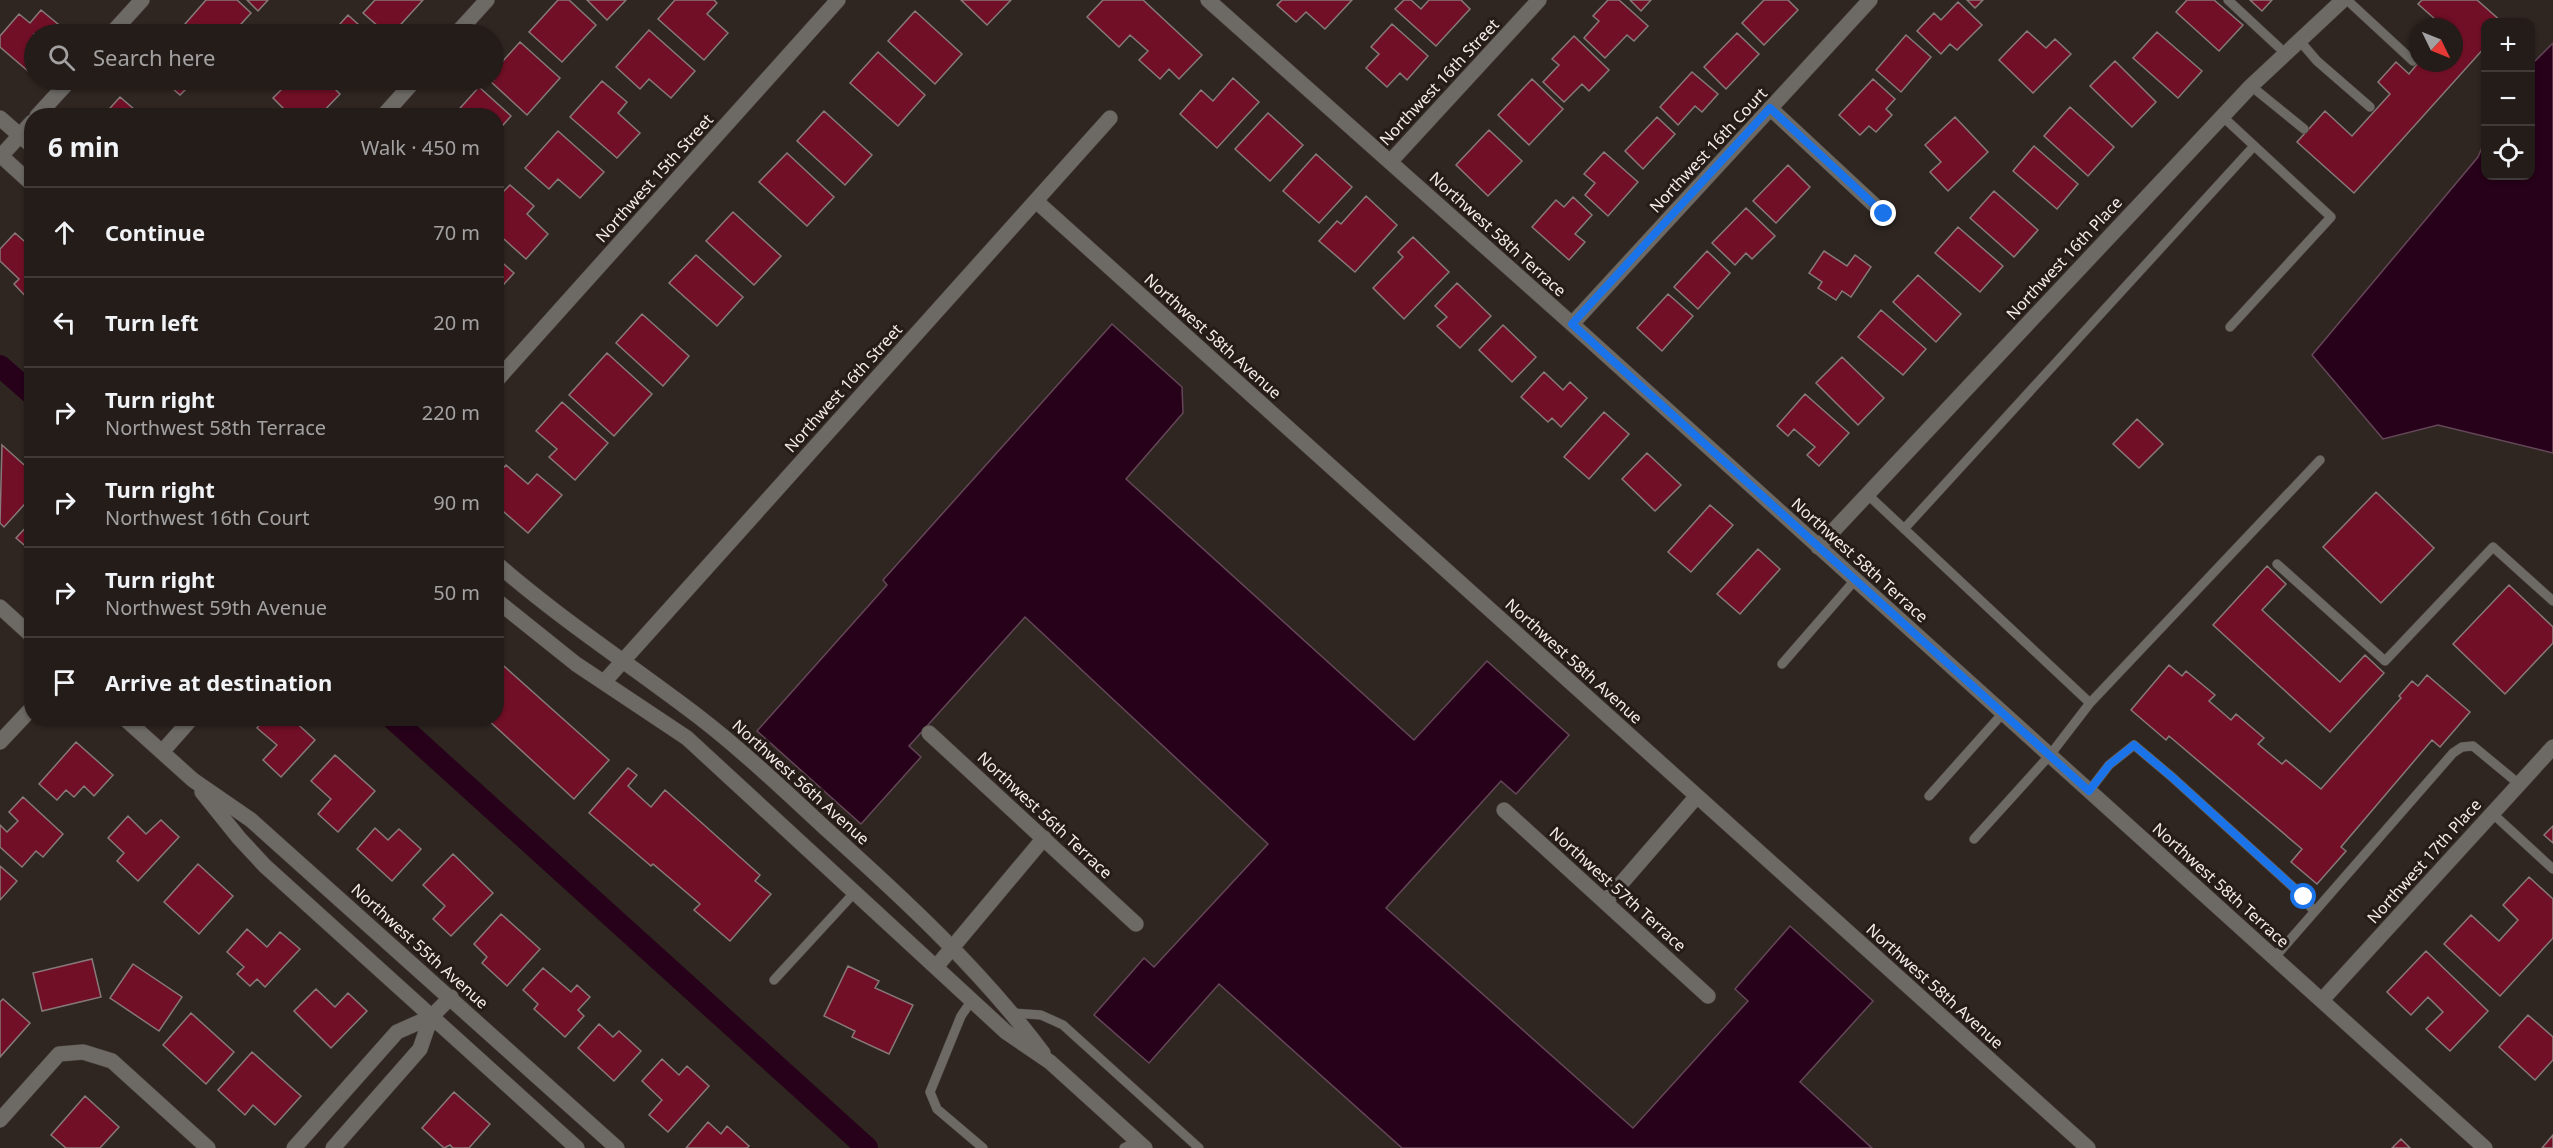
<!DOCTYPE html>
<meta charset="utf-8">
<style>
body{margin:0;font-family:"Noto Sans",sans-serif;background:#2f2926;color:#f1f3f6}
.controls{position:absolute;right:18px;top:18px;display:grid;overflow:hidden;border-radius:12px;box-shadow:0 2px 4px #0004}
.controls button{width:54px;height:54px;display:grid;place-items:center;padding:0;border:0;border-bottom:2px solid #403a38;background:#231c19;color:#f1f3f6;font:30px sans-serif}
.compass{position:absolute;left:2409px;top:18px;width:54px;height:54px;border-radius:50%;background:#231c19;box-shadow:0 2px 4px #0004;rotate:133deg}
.stop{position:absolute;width:18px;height:18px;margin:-14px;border:4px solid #1a73e8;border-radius:50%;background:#fff}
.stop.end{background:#1a73e8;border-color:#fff;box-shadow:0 2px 6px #0008}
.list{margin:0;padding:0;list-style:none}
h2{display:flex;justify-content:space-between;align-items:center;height:78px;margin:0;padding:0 24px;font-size:26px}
h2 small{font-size:20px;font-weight:400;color:#a3a1a2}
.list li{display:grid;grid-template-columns:39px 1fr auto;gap:18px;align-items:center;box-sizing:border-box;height:90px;padding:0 24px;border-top:2px solid #403a38}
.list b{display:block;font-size:22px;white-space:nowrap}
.list p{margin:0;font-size:20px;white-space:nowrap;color:#a3a1a2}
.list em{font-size:20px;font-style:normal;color:#a3a1a2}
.icon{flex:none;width:33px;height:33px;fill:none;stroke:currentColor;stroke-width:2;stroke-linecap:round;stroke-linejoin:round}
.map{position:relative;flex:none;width:2553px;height:1148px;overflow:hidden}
.search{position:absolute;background:#231c19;box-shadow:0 2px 4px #0004;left:24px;top:24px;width:480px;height:66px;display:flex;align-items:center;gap:15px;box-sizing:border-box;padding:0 21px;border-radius:33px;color:#a3a1a2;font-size:22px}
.panel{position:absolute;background:#231c19;box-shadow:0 2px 4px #0004;left:24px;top:108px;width:480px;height:618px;border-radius:24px}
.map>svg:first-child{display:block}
.water{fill:#270019;stroke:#644758;stroke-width:1.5}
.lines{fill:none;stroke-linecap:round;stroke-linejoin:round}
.canal{stroke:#270019;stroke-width:22}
.building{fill:#710f26;stroke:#87797a;stroke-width:1.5}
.service-casing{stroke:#4b423d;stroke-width:10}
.minor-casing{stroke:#4b423d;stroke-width:16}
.tertiary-casing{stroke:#4b423d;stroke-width:16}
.service{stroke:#6d6a66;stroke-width:9}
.minor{stroke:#6d6a66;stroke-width:15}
.tertiary{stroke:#6d6a66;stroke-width:15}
.route{stroke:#1a73e8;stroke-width:8}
.labels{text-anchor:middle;stroke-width:6;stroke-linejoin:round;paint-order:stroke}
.street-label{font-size:16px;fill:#f4edea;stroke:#251c18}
</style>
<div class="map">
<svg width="2553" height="1148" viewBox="0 0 2553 1148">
<rect width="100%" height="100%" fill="#2f2621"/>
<path class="water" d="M2553 43V453L2438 425 2383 439 2312 355 2478 157 2485 140 2486 176H2530L2531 65Z
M1112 324 1182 387 1183 413 1126 479 1414 740 1487 661 1569 735 1516 794 1501 781 1386 908 1633 1128 1748 1001 1735 989 1790 926 1873 1001 1800 1082 1872 1148H1402L1219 984 1149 1063 1094 1015 1144 958 1154 967 1268 844 1025 617 909 746 921 757 861 824 757 731 887 585 883 580Z"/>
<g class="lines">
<path class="canal" d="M0 366 32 394
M392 718 867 1148"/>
</g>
<path class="building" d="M206 0H237L251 13 232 34H198L185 24Z
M247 0H268L258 11Z
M375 0H423L392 34H387L363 13Z
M558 0H569L596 25 562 62 529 32Z
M587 0H626L607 20Z
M675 0H714L717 3 707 14 728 33 704 60 658 19Z
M961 0H1011L987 25Z
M1103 0H1143L1202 55 1179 79 1169 69 1160 79 1139 60 1148 51 1130 35 1119 47 1087 17Z
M1282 0H1352L1325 29 1306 12 1296 22 1277 5Z
M1404 0H1411L1421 9 1429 0H1461L1470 9 1436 46 1395 9Z
M1608 0H1619L1648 26 1634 41 1627 35 1605 58 1584 38 1599 21 1593 16Z
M1630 0H1651L1641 11Z
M1764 0H1788L1798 10 1764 45 1742 23Z
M1967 0H1983L1975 8Z
M2187 0H2214L2243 25 2219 51 2176 12Z
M2250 0H2272L2262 11Z
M2422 0H2477L2502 22H2486V46L2354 193 2297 142 2325 111 2352 136 2390 94 2378 82 2396 62 2409 74 2418 63H2454V27H2444L2418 4Z
M1958 2 1982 25 1957 50 1950 44 1941 54 1917 31 1934 13 1941 20Z
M41 10 64 29 59 34H34V66L29 72 0 47V36L19 14 30 23Z
M915 11 962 54 935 84 888 41Z
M348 15 369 34H331Z
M1392 24 1428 56 1407 80 1400 73 1387 87 1366 68 1379 54 1371 47Z
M649 30 695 71 671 98 649 79 640 89 616 67Z
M2027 31 2046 48 2055 39 2071 54 2033 93 1999 60Z
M2157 32 2202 71 2178 98 2133 58Z
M1737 33 1759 54 1726 89 1704 67Z
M1906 35 1931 57 1901 92 1876 70Z
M1574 36 1609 70 1589 91 1582 84 1564 102 1543 82 1559 65 1552 59Z
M520 42 560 78 527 115 489 80H494V71Z
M878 52 925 95 898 126 850 83Z
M2115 61 2156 102 2132 127 2090 86Z
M1692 72 1718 94 1702 112 1695 106 1678 125 1660 107Z
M1233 78 1259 102 1217 148 1180 114 1201 90 1213 101Z
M1532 79 1563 109 1529 145 1498 115Z
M1873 79 1895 99 1886 109 1892 115 1876 132 1869 126 1860 135 1839 115Z
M163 80H195L180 95Z
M291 80H326L340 94 319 116H291L273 98Z
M602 81 627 102 618 113 640 133 617 158 570 117Z
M479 87 511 116 496 133V116H453Z
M120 97 142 116H103Z
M2070 107 2114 147 2088 176 2044 136Z
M824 111 872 155 845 185 797 141Z
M1268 113 1303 145 1270 181 1235 149Z
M1657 117 1675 134 1643 169 1625 151Z
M1955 117 1988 152 1948 191 1930 172 1941 162 1925 145Z
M1489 130 1522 161 1488 196 1456 165Z
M558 131 604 172 580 198 558 179 549 189 525 168Z
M2034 146 2078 184 2057 209 2013 171Z
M1604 152 1638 182 1608 216 1585 195 1595 183 1584 174Z
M787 153 834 197 807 226 759 182Z
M1316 154 1352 187 1319 223 1283 191Z
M1788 165 1810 187 1776 223 1753 201Z
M510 185 534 206 527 214 548 234 526 259 496 232V199Z
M1994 191 2038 230 2014 257 1970 218Z
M1366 196 1397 225 1355 272 1319 241 1337 221 1341 224Z
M1573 197 1592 215 1575 234 1585 242 1569 260 1532 227 1556 200 1564 207Z
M1746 208 1775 236 1752 259 1746 253 1735 265 1712 243Z
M733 212 781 256 754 285 706 241Z
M1958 227 2003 266 1980 292 1935 253Z
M15 233 32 248V297L29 300 14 284 19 279 0 261V249Z
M1413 237 1449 272 1404 319 1373 288 1403 257 1398 252Z
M1707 251 1730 273 1698 309 1674 287Z
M1824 251 1847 266 1855 255 1871 267 1851 297 1842 291 1836 300 1818 288 1822 282 1809 273Z
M696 255 743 297 717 326 669 283Z
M496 257 514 273 496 293Z
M1918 275 1961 314 1936 342 1893 302Z
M1457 283 1491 316 1460 348 1437 326 1447 317 1435 306Z
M1668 294 1693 316 1662 351 1637 328Z
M1881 310 1926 349 1903 375 1858 337Z
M642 314 689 356 663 386 616 343Z
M1503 325 1536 357 1512 382 1479 350Z
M607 353 652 394 614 436 569 395Z
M1842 357 1884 398 1858 425 1816 383Z
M1544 372 1563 390 1570 382 1587 398 1561 427 1552 418 1548 422 1521 397Z
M1805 394 1849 433 1819 466 1807 455 1815 447 1794 429 1788 436 1777 426Z
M562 402 608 443 575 480 549 457 557 449 536 431Z
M1604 412 1629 434 1589 479 1564 457Z
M2137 419 2163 444 2139 468 2113 444Z
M2 445 32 472V496L4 527 0 523Z
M1647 453 1681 485 1655 511 1622 479Z
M506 465 528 484 537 474 562 495 528 533 496 505V476Z
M2376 492 2434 548 2381 603 2323 547Z
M1710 505 1733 525 1691 572 1668 552Z
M32 521V549L30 550 16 538Z
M1758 549 1780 569 1740 614 1717 594Z
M2267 566 2286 584 2262 610 2340 682 2365 655 2384 673 2330 732 2213 625Z
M2509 585 2553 627V643L2505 694 2453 644Z
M496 659 609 760 574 799 486 718H496Z
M2169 665 2182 676 2186 671 2215 695 2209 701 2231 720 2236 714 2264 738 2258 744 2282 764 2286 760 2321 789 2401 698 2399 696 2412 681 2418 686 2427 675 2470 712 2440 747 2432 740 2341 847 2346 851 2317 884 2291 862 2302 849 2169 736 2166 740 2131 710Z
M265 718H291L315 740 281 777 263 760 277 745 257 728Z
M76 742 113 775 94 796 84 786 74 797 66 790 57 800 39 784Z
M335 755 375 791 338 832 318 814 331 799 311 781Z
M628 768 637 775 628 786 651 807 665 790 760 875 755 881 771 894 730 941 694 910 700 904 653 864 651 866 589 813Z
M23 797 63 834 43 857 36 851 22 867 0 847V825L7 832 18 821 9 812Z
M128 816 146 834 161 820 179 837 138 881 117 861 124 853 108 838Z
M2553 826V843L2544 835Z
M375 828 388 840 399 829 421 849 392 881 357 849Z
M453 854 493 893 451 936 433 919 445 906 423 885Z
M198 864 233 896 199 934 164 902Z
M0 866 17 881 0 900Z
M2529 877 2553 899V938L2500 996 2444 944 2471 915 2499 941 2518 920 2503 905Z
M501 914 540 949 507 986 482 963 487 957 474 944Z
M247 929 267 947 280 932 300 949 265 987 257 979 250 986 237 974 244 967 227 952Z
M2426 951 2488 1011 2450 1051 2426 1029 2443 1012 2428 997 2411 1015 2387 992Z
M92 959 101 997 42 1011 33 973Z
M133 964 182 997 159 1031 110 998Z
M848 966 879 981 875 988 913 1005 889 1054 852 1037 855 1031 824 1016Z
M543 968 571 992 577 985 590 997 578 1010 584 1016 565 1037 534 1009 538 1004 523 990Z
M316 989 335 1007 348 993 367 1011 331 1048 294 1011Z
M3 999 30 1023 0 1057V1002Z
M191 1013 234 1052 206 1084 163 1045Z
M2528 1015 2553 1037V1060L2535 1080 2499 1047Z
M599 1024 613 1037 619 1031 641 1051 614 1081 578 1048Z
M252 1052 301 1096 275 1125 253 1105 245 1115 218 1090Z
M662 1059 679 1075 687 1066 709 1086 668 1132 649 1115 662 1100 642 1081Z
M454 1092 490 1124 469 1148H453L450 1145 444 1148 422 1128Z
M85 1096 119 1127 100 1148H66L51 1135Z
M708 1122 721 1134 727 1126 749 1146 747 1148H686Z
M2553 1135V1148H2542Z
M2401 1139 2410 1148H2392Z"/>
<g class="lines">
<defs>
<path id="service" d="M2228 0 2285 53
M2347 0 2413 61
M2299 40 2317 61 2370 107
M2251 86 2304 129
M2222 116 2331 217 2230 327
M1867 494 2090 703 2320 460
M1904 529 2254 146
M2277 564 2385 661 2493 547 2553 601
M1782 664 1855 580
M2089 791 2109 765 2134 745 2172 777 2304 897 2314 912
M1929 796 2003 713
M2492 813 2553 869
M1974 839 2050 755 2090 703
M2275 957 2453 753 2462 747 2473 746 2519 784
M774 980 855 892
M972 1000 961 1016 930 1092 937 1109 983 1148
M1012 1013 1041 1015 1063 1025 1199 1148
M1124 1148 1137 1141"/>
<path id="minor" d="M1208 0 1572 324 2485 1148
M111 34 142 0
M456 34 487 0
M1770 108 1884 214
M37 116 70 80
M383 116 415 80
M1 156 32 122
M1390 162 1539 0
M1036 201 2088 1148
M1572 324 1870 0
M496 381 838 0
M1818 547 2251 86 2343 0
M0 607 32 636
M604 682 1110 118
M124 718 193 780 251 820 617 1148
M929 733 1136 924
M0 742 32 708
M162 752 192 718
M202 792 239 838 265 866 577 1148
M1504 810 1708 996
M1606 901 1697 796
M936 967 1044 838
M2322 1000 2553 747
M0 1120 59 1054 83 1052 112 1061 208 1148
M294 1148 397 1032 431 1017 451 997
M333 1148 420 1049 431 1017"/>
<path id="tertiary" d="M0 118 32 146
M0 155 32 184
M496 563C560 619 631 665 699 717 743 751 784 790 825 828 903 898 980 969 1043 1053
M496 600 576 664 687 738 1006 1032 1050 1062 1145 1148"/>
</defs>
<use href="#service" class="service-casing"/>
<use href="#minor" class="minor-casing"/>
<use href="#tertiary" class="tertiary-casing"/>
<use href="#service" class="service"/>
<use href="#minor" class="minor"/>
<use href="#tertiary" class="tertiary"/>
</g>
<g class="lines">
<path class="route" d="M1884 214 1770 108 1572 324 2089 791 2109 765 2134 745 2172 777 2304 897"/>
</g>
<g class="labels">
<g class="street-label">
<text transform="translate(1439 82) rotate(-47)" y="6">Northwest 16th Street</text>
<text transform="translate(1708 150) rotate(-47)" y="6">Northwest 16th Court</text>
<text transform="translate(654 178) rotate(-48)" y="6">Northwest 15th Street</text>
<text transform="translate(1498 234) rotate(42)" y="6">Northwest 58th Terrace</text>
<text transform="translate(2064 258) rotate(-47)" y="6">Northwest 16th Place</text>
<text transform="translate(1213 336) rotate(42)" y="6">Northwest 58th Avenue</text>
<text transform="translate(843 388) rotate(-48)" y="6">Northwest 16th Street</text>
<text transform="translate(1860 560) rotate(42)" y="6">Northwest 58th Terrace</text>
<text transform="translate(1574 661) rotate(42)" y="6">Northwest 58th Avenue</text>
<text transform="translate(801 782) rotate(42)" y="6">Northwest 56th Avenue</text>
<text transform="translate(1045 815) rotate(43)" y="6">Northwest 56th Terrace</text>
<text transform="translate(2424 861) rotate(-48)" y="6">Northwest 17th Place</text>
<text transform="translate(2221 885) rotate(42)" y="6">Northwest 58th Terrace</text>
<text transform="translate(1618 889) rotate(42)" y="6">Northwest 57th Terrace</text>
<text transform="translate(420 946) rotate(42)" y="6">Northwest 55th Avenue</text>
<text transform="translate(1935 986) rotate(42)" y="6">Northwest 58th Avenue</text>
</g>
</g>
</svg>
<div class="controls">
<button>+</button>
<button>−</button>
<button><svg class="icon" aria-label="locate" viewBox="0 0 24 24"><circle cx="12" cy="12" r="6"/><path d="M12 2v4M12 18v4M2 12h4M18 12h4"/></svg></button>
</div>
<svg class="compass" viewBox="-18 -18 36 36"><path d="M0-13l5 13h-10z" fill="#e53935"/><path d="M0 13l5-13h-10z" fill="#a3a1a2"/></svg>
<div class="stop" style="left:2304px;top:897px"></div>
<div class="stop end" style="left:1884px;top:214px"></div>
<div class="search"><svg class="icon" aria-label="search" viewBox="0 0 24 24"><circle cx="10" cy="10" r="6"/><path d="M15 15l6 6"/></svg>Search here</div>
<section class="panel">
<h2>6 min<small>Walk · 450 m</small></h2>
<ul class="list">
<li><svg class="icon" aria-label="ahead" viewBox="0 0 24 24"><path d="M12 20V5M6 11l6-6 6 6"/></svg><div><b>Continue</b></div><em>70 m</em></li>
<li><svg class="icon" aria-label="left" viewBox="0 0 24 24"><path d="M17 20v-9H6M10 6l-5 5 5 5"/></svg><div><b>Turn left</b></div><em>20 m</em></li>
<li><svg class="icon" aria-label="right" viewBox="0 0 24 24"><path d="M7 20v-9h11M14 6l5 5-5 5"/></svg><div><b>Turn right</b><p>Northwest 58th Terrace</p></div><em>220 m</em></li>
<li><svg class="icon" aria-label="right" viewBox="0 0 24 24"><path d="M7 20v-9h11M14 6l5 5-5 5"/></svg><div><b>Turn right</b><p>Northwest 16th Court</p></div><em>90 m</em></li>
<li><svg class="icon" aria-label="right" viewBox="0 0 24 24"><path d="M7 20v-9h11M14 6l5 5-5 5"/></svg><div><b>Turn right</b><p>Northwest 59th Avenue</p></div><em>50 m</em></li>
<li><svg class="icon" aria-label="arrive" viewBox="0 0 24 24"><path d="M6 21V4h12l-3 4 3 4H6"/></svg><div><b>Arrive at destination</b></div></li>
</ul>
</section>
</div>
